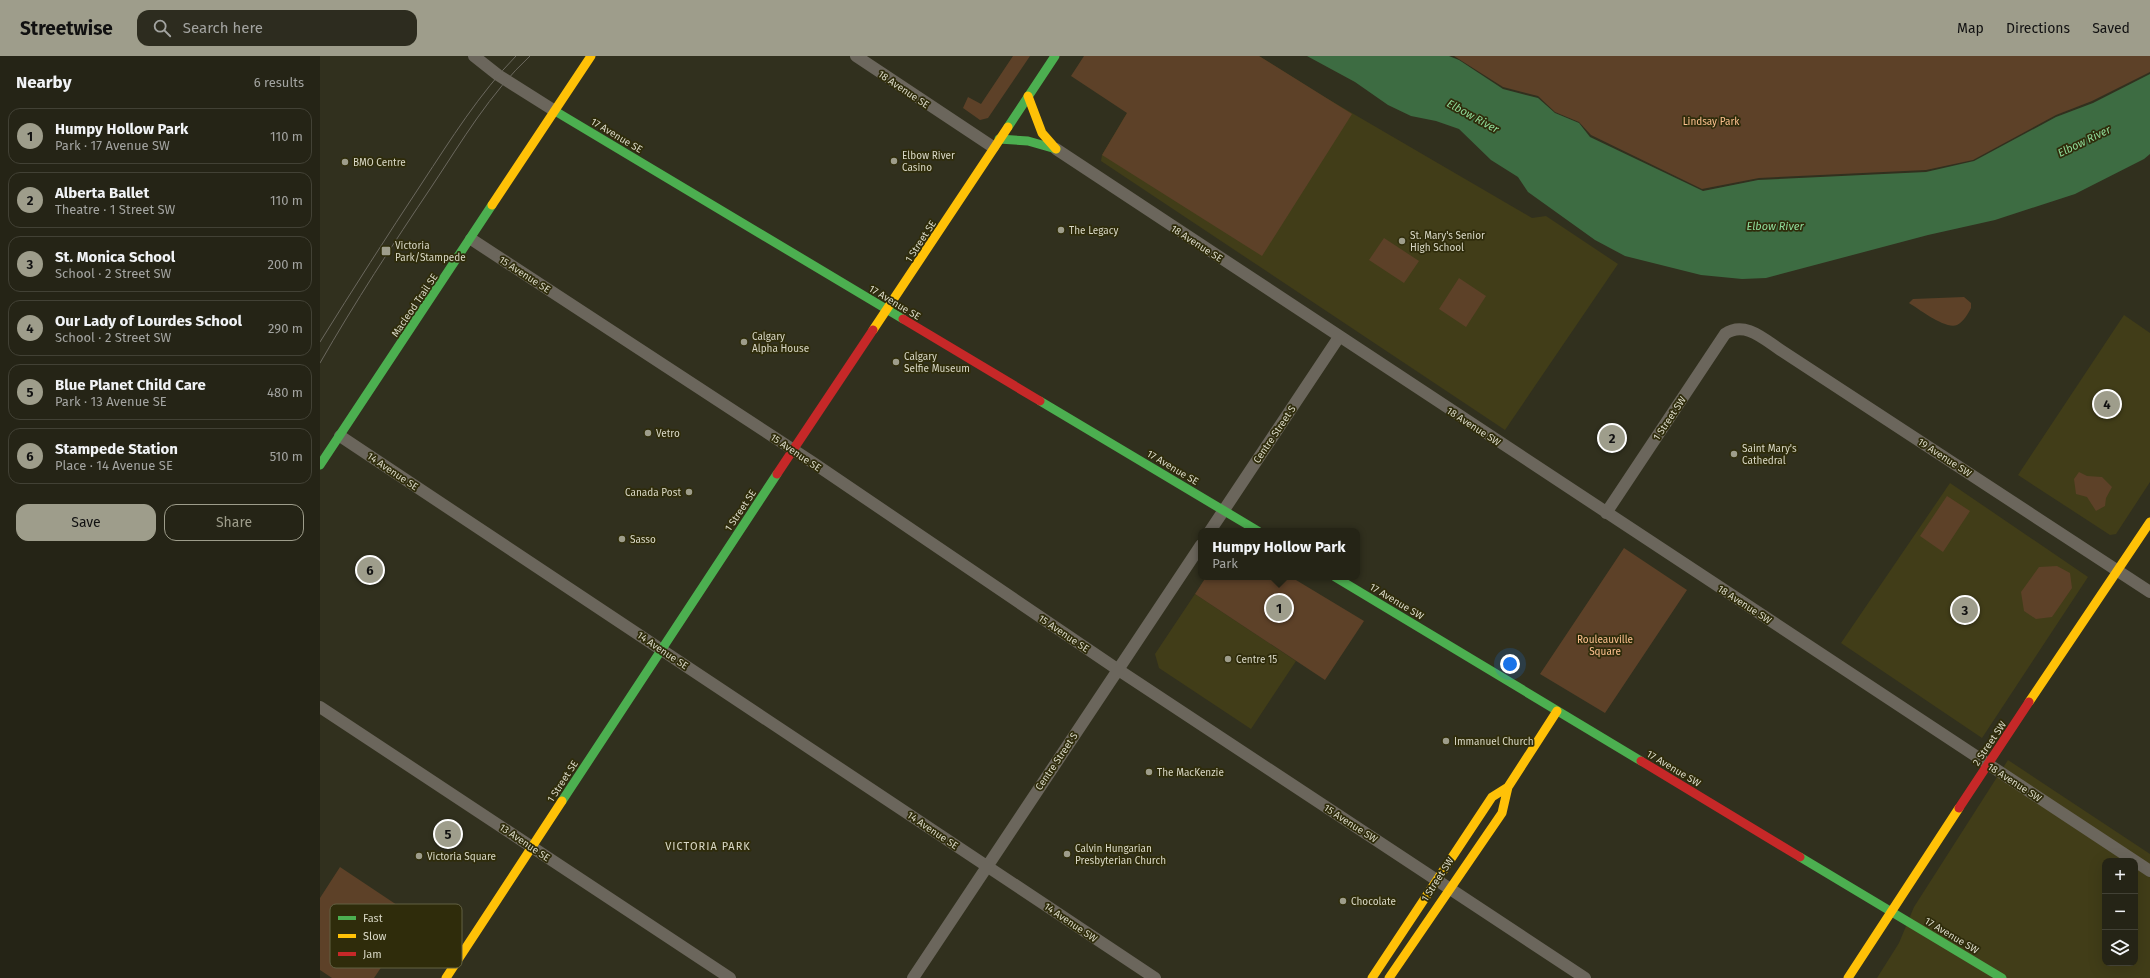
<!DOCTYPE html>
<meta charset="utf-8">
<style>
body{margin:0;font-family:"Fira Sans",sans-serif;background:#2d2c1f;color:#f1f3f6}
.controls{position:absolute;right:12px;bottom:12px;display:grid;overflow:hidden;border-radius:8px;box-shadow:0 4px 16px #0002}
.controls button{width:36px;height:36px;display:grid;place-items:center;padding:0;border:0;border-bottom:1px solid #424135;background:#252416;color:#f1f3f6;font:20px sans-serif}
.you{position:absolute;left:1190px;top:608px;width:14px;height:14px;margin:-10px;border:3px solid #fff;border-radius:50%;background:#1a73e8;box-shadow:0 0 0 6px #1a73e833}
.badge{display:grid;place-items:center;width:26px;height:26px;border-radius:50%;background:#9e9d8b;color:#111;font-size:13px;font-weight:700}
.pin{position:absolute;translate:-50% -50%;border:2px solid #fff;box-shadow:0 1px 4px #0006}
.popup{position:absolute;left:878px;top:472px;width:162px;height:52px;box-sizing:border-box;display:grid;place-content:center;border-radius:8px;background:#252416;filter:drop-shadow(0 1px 3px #0005);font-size:13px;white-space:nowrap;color:#a3a4a1}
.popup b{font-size:15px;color:#f1f3f6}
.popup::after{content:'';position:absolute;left:50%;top:100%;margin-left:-8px;border:8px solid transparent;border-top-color:#252416}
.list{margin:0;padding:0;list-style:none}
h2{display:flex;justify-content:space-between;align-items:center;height:52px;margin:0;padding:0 16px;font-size:17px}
h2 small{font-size:13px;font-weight:400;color:#a3a4a1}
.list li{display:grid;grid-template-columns:26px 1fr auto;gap:12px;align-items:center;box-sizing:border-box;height:56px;margin:0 8px 8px;padding:0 8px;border:1px solid #424135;border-radius:12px}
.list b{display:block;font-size:15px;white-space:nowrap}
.list p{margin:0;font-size:13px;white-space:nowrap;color:#a3a4a1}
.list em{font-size:13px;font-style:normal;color:#a3a4a1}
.actions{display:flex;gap:8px;padding:12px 16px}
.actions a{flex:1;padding:9px 0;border:1px solid #9e9d8b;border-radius:12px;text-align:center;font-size:14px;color:#9e9d8b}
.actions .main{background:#9e9d8b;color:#111}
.icon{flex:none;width:22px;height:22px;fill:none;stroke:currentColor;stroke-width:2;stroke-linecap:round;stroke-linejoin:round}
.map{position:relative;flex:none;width:1830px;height:922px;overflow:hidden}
header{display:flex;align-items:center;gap:24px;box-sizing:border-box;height:56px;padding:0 20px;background:#9e9d8b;color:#111}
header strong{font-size:19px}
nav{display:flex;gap:22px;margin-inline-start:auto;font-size:14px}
.search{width:280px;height:36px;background:#2d2c1f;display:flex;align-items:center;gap:10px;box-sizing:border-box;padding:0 14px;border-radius:12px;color:#a3a4a1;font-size:15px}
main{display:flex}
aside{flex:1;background:#252416}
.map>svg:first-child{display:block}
.built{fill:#413d18;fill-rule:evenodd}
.green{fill:#5d4128}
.water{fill:#3d6c42}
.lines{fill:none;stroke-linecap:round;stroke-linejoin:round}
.street{stroke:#6b665c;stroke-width:12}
.fast{stroke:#4caf50;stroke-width:9}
.slow{stroke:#ffc107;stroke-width:9}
.jam{stroke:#c62828;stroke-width:9}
.tram{stroke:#6b685e;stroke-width:1}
.poi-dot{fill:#9e9d8b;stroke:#2f2c0b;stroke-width:1.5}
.labels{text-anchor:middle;stroke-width:3.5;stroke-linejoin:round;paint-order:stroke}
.street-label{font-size:10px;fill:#d9d8c6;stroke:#2f2c0b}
.park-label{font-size:10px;fill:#fec190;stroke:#2f2c0b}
.poi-label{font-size:10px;fill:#d9d8c6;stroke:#2f2c0b;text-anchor:start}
.water-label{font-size:11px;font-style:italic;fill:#8edb99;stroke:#2f2c0b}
.neighbourhood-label{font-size:11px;letter-spacing:1px;fill:#d9d8c6;stroke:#2f2c0b}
.key{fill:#2f2c0b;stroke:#626043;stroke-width:1}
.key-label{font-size:11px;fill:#d9d8c6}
</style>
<header>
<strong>Streetwise</strong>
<div class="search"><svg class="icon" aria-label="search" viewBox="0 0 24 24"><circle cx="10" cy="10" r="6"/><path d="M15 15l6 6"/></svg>Search here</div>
<nav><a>Map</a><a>Directions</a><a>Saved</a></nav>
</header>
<main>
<aside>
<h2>Nearby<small>6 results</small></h2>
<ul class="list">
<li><span class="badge">1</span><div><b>Humpy Hollow Park</b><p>Park · 17 Avenue SW</p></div><em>110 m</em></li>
<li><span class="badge">2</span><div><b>Alberta Ballet</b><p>Theatre · 1 Street SW</p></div><em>110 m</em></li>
<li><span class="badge">3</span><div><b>St. Monica School</b><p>School · 2 Street SW</p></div><em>200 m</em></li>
<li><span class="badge">4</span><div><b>Our Lady of Lourdes School</b><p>School · 2 Street SW</p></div><em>290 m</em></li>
<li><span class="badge">5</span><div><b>Blue Planet Child Care</b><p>Park · 13 Avenue SE</p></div><em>480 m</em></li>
<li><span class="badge">6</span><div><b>Stampede Station</b><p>Place · 14 Avenue SE</p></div><em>510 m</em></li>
</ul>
<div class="actions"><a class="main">Save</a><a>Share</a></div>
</aside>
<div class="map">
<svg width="1830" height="922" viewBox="0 0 1830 922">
<rect width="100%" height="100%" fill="#31301e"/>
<path class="built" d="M939 0 1001 39 1212 162 1226 160 1298 208 1185 374 781 105 782 99 807 57Z
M1804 259 1830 277V426L1796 478 1790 479 1698 419Z
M1630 427 1768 521 1662 682 1521 587Z
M875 538 976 605 931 673 839 612 835 598Z
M1688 704 1830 798V922H1557L1579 887 1594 851ZM1785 805H1815V907H1785Z"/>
<path class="green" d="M693 0H710L668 62 660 64 643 52 648 41 661 48Z
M764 0H939L1032 58 942 200 782 99 807 57 751 20Z
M1134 0H1830V16L1772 45 1736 59 1653 104 1606 114 1439 122 1382 133 1271 79 1259 66 1235 56 1218 40 1183 31Z
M1064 182 1099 205 1084 227 1049 204Z
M1139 222 1166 240 1146 271 1119 253Z
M1644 241 1651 247V252C1648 258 1643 266 1637 269 1626 274 1599 253 1589 247L1593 243Z
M1759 416 1767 420 1782 421 1792 431 1786 442 1785 450 1776 455 1767 441 1756 438 1754 423Z
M1627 440 1650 455 1623 496 1600 480Z
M1304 492 1367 534 1285 657 1220 618Z
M1737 510 1750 517 1752 532 1732 561 1716 563 1704 555 1701 536 1719 511Z
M886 521H971L1044 565 1005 624 875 538Z
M20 811 95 861 54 922H12L0 914V842Z"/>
<path class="water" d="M987 0H1129L1139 4 1183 33 1218 42 1235 57 1259 67 1270 81 1383 135 1438 124 1606 116 1654 105 1736 61 1773 47 1830 18V98L1824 103 1755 138 1675 164 1608 179 1446 222 1422 223 1381 219 1305 200 1275 184 1208 136 1198 121 1171 104 1139 73 1116 65 1091 60 1068 49 1035 26Z"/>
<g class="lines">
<path class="street" d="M154 0 178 19 235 55
M536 0 673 91
M736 93 1830 815
M151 183 492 406 797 613 1265 922
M20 380 835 922
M1286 457 1405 278C1425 264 1445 284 1462 295L1830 536
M890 475 1019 281
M0 651 410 922
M593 922 881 489"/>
<path class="fast" d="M235 55 583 263
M688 71 735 0
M679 83 708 85 736 93
M720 345 938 475
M0 409 172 149
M1015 521 1321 705
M242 745 457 418
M1480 801 1682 922"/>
<path class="slow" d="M708 40 722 77 736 93
M172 149 271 0
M553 274 688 71
M1709 646 1830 466
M126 922 242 745
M1052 922 1172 741 1188 731
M1069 922 1182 757 1188 731 1237 655
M1528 922 1639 752"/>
<path class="jam" d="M583 263 720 345
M457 418 553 274
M1321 705 1480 801
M1639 752 1709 646"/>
<path class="tram" d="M0 286C33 233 67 180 102 127 131 83 159 38 196 0
M0 307C35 246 73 188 112 130 142 85 170 37 210 0"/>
</g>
<g class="poi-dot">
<circle cx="574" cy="105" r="4"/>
<circle cx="25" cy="106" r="4"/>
<circle cx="741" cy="174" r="4"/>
<circle cx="1082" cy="185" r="4"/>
<rect x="61" y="190" width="10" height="10" rx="2"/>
<circle cx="424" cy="286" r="4"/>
<circle cx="576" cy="306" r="4"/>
<circle cx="328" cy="377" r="4"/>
<circle cx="1414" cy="398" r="4"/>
<circle cx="369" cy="436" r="4"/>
<circle cx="302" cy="483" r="4"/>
<circle cx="908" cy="603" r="4"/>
<circle cx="1126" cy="685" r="4"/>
<circle cx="829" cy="716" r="4"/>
<circle cx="747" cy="798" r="4"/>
<circle cx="99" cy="800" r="4"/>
<circle cx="1023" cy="845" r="4"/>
</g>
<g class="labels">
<g class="street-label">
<text transform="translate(584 33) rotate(34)" y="4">18 Avenue SE</text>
<text transform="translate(297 79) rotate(31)" y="4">17 Avenue SE</text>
<text transform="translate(600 185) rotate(-57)" y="4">1 Street SE</text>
<text transform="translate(877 187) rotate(33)" y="4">18 Avenue SE</text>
<text transform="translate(205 218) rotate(33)" y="4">15 Avenue SE</text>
<text transform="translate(575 246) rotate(31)" y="4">17 Avenue SE</text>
<text transform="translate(94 249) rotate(-56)" y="4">Macleod Trail SE</text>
<text transform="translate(1349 362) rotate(-56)" y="4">1 Street SW</text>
<text transform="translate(1154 370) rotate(33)" y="4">18 Avenue SW</text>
<text transform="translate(954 378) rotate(-56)" y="4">Centre Street S</text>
<text transform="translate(476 396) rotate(34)" y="4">15 Avenue SE</text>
<text transform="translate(1625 401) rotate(33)" y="4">19 Avenue SW</text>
<text transform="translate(853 411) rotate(31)" y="4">17 Avenue SE</text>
<text transform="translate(73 415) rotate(34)" y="4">14 Avenue SE</text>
<text transform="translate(420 454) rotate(-56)" y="4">1 Street SE</text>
<text transform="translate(1077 545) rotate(31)" y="4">17 Avenue SW</text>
<text transform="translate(1425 548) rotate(33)" y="4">18 Avenue SW</text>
<text transform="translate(744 577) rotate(34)" y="4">15 Avenue SE</text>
<text transform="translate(343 594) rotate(34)" y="4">14 Avenue SE</text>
<text transform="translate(1669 687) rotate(-56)" y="4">2 Street SW</text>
<text transform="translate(736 705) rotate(-56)" y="4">Centre Street S</text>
<text transform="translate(1354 712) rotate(31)" y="4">17 Avenue SW</text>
<text transform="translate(242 725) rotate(-57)" y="4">1 Street SE</text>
<text transform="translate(1695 726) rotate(33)" y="4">18 Avenue SW</text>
<text transform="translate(1031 767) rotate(33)" y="4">15 Avenue SW</text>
<text transform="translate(613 774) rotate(34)" y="4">14 Avenue SE</text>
<text transform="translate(205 786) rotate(34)" y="4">13 Avenue SE</text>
<text transform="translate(1117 823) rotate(-57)" y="4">1 Street SW</text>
<text transform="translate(751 866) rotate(34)" y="4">14 Avenue SW</text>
<text transform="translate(1632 879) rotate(31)" y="4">17 Avenue SW</text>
</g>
<g class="park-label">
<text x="1391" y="69">Lindsay Park</text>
<text x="1285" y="587">Rouleauville<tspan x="1285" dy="12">Square</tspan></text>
</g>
<g class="poi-label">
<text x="582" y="103">Elbow River<tspan x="582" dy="12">Casino</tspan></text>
<text x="33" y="110">BMO Centre</text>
<text x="749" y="178">The Legacy</text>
<text x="1090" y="183">St. Mary's Senior<tspan x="1090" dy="12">High School</tspan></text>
<text x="75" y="193">Victoria<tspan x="75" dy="12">Park/Stampede</tspan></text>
<text x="432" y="284">Calgary<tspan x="432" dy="12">Alpha House</tspan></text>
<text x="584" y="304">Calgary<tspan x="584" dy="12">Selfie Museum</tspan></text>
<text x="336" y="381">Vetro</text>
<text x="1422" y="396">Saint Mary's<tspan x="1422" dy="12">Cathedral</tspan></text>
<text x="361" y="440" text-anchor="end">Canada Post</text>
<text x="310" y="487">Sasso</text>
<text x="916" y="607">Centre 15</text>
<text x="1134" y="689">Immanuel Church</text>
<text x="837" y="720">The MacKenzie</text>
<text x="755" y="796">Calvin Hungarian<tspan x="755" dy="12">Presbyterian Church</tspan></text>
<text x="107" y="804">Victoria Square</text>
<text x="1031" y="849">Chocolate</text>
</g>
<g class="water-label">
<text transform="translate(1153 60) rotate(29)" y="4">Elbow River</text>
<text transform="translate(1764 85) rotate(-26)" y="4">Elbow River</text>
<text x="1455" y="174">Elbow River</text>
</g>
<g class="neighbourhood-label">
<text x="388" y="794">VICTORIA PARK</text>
</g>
</g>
<rect x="10" y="848" width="132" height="64" rx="6" class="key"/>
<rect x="18" y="860" width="18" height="4" fill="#4caf50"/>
<rect x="18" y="878" width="18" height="4" fill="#ffc107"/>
<rect x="18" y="896" width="18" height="4" fill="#c62828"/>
<g class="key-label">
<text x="43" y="866">Fast</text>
<text x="43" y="884">Slow</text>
<text x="43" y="902">Jam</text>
</g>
</svg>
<div class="controls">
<button>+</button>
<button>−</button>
<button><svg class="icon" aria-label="layers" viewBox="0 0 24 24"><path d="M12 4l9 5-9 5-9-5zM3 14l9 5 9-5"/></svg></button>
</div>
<div class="you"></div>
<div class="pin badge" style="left:959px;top:552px">1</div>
<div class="popup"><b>Humpy Hollow Park</b>Park</div>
<div class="pin badge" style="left:1292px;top:382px">2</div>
<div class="pin badge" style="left:1645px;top:554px">3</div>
<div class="pin badge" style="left:1787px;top:348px">4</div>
<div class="pin badge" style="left:128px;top:778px">5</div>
<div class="pin badge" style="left:50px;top:514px">6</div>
</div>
</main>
